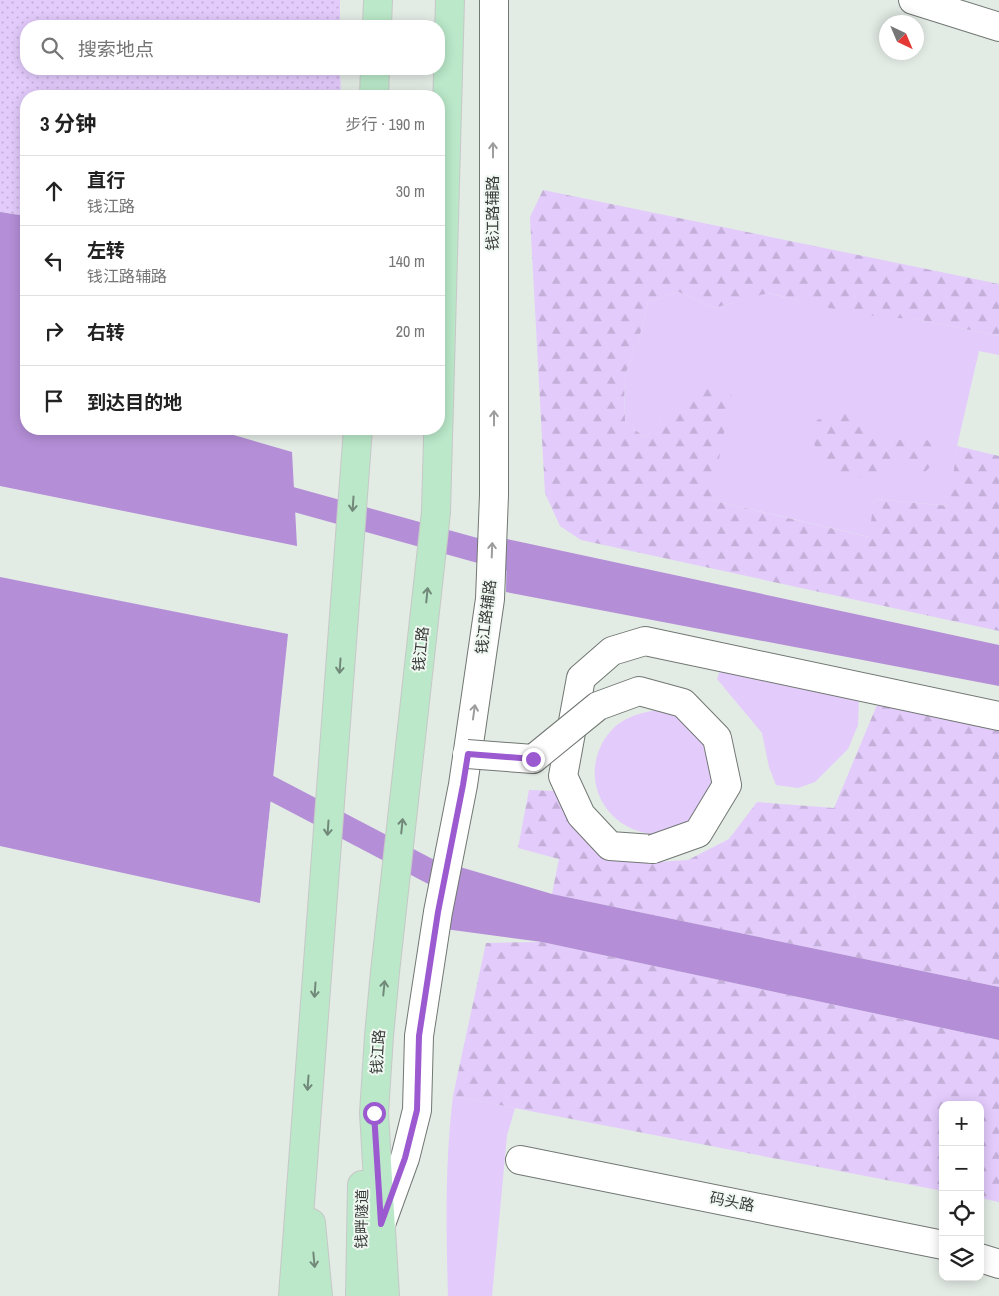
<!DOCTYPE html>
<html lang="zh">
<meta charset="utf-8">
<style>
body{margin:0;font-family:"Archivo Narrow","Noto Sans SC",sans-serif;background:#f2f2f2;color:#222}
.controls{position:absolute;right:15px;bottom:15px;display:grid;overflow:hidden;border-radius:10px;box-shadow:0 2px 12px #0003}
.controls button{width:45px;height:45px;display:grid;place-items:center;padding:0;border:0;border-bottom:1px solid #e0e0e0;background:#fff;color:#222;font:25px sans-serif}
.compass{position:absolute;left:879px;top:15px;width:45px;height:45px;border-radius:50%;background:#fff;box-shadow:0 2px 12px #0003;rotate:136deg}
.stop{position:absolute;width:15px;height:15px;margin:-11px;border:4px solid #9c5ad0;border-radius:50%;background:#fff}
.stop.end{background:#9c5ad0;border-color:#fff;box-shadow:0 1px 5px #0008}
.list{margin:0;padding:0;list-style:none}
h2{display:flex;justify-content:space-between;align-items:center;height:65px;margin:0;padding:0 20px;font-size:21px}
h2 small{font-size:16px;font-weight:400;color:#767676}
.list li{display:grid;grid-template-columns:32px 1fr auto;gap:15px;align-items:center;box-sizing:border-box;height:70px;padding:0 20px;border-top:1px solid #e0e0e0}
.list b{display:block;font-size:19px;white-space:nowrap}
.list p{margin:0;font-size:16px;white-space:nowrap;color:#767676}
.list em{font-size:16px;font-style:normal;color:#767676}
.icon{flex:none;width:28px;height:28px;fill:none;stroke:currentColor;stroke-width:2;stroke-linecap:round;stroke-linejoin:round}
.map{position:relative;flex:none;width:999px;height:1296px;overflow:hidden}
.search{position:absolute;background:#fff;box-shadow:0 2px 12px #0003;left:20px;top:20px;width:425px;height:55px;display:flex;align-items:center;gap:12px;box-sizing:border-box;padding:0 18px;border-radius:20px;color:#767676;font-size:19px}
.panel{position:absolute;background:#fff;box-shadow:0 2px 12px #0003;left:20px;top:90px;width:425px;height:345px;border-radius:20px}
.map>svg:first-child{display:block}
.grass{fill:#e3cbfc}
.forest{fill:url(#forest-firs)}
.park{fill:url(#park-dots)}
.water{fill:#b48ed7}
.pier{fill:#e3ebe5}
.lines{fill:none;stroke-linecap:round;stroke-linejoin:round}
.canal{stroke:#b48ed7;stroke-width:24}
.minor-casing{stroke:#717772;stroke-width:30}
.major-casing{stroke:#c7c8c8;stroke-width:30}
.minor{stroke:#fff;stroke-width:28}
.major{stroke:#bae8c9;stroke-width:28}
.minor-bridge-casing{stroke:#717772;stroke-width:30;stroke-linecap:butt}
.minor-bridge{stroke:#fff;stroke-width:28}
.oneway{stroke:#9c9d9c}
.oneway2{stroke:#72897a}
.route{stroke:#9c5ad0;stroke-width:6}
.labels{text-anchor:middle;stroke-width:4;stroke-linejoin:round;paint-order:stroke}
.street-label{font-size:15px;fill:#383b39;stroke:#f0f8f2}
</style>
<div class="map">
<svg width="999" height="1296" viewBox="0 0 999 1296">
<defs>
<pattern id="forest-firs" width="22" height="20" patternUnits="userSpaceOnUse" patternTransform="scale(1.25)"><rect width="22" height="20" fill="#e3cbfc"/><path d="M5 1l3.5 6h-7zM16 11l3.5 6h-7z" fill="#c4afd9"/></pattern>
<pattern id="park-dots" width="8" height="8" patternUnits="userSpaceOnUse" patternTransform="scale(1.25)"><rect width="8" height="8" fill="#e3cbfc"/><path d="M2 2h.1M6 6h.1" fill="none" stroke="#c4afd9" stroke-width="1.8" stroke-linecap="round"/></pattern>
</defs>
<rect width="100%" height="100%" fill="#e3ebe5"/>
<path class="grass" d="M679 292 714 308 767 293 844 311 921 320 999 336V355L979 351 957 446 950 506 874 499 870 537 711 500 662 420 645 438 625 421 624 378 642 328 648 302Z
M721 668 859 699 858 725 848 749 815 782 798 788 776 785 769 767 762 733 717 679Z
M658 710 678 714 717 758C716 767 716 792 712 799 708 804 703 809 698 813 694 817 690 823 685 827 678 832 665 834 656 834 612 833 582 789 600 748 612 722 631 714 658 710Z
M453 1096 515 1108 507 1135 492 1296H448C446 1229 445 1162 453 1096Z"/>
<path class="forest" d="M543 190 999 284V336L921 320 854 314 768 293 714 308 679 292 648 302 642 328 624 378 625 421 645 438 662 420 701 390 734 382 711 500 869 537 874 499 949 506 957 446 999 456V631L581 540 560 526 545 493 530 217Z
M843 411 866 422 879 435 901 440 925 437 937 453 931 466 918 479 897 461 878 476 844 478 825 466 812 440 817 420Z
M877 705 999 730V987L552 894 559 859 518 848 529 790 556 791 583 832 643 863 688 860 729 839 757 802 834 808Z
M542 942 999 1040V1202L980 1198V1105H943V1191L453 1096 486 943Z"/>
<path class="park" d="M0 0H340V26H26V69H340L341 96H26V216L0 212Z"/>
<path class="water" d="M0 212 26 216V429H213L292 452 297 546 0 486Z
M507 539 999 645V686L506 592Z
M0 577 288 634 260 903 0 846Z
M460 867 552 894 999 987V1040L542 942 445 929Z"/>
<path class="pier" d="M289 632 291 634 263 903 260 905Z"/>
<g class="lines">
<path class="canal" d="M263 491 508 559
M244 774 460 887"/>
<defs>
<path id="minor" d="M913 0 999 27
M653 849 610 846 581 815 563 776 581 678 612 651 645 641 999 716
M520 1160 943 1245
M381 1224 405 1158 417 1110 419 1036 438 912 463 785 490 599 494 495V0
M980 1258 999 1264"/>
<path id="major" d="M377 26 378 0
M374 96 375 69
M311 1223 318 1296
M293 1296 358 429
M360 1296 362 1185
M385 1296 374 1113 379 1036 385 972 436 512 450 0"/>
</defs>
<use href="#minor" class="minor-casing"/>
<use href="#major" class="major-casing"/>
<use href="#minor" class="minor"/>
<use href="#major" class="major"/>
<defs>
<path id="minor-bridge" d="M467 754 533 759 598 706 639 691 683 703 717 738 727 785 698 833 653 849"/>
</defs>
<use href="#minor-bridge" class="minor-bridge-casing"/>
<use href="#minor-bridge" class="minor-bridge"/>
</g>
<defs><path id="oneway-shaft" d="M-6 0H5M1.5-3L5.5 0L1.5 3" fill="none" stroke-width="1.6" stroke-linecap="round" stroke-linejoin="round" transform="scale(1.25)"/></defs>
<g class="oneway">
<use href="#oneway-shaft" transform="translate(493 150) rotate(-90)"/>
<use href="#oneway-shaft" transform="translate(494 418) rotate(-90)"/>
<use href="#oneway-shaft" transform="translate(492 550) rotate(-88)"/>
<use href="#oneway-shaft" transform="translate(474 712) rotate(-82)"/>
</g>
<g class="oneway2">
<use href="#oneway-shaft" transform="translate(353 504) rotate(94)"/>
<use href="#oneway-shaft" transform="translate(427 595) rotate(-84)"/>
<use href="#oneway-shaft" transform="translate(340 666) rotate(94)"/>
<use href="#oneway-shaft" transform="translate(402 826) rotate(-84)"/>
<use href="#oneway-shaft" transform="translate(328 828) rotate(94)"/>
<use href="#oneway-shaft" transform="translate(384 988) rotate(-84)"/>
<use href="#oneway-shaft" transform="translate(315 990) rotate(94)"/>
<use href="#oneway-shaft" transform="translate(308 1083) rotate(94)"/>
<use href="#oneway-shaft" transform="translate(314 1260) rotate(85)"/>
</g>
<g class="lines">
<path class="route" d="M374 1113 381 1224 405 1158 417 1110 419 1036 438 912 463 785 468 754 533 759"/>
</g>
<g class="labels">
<g class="street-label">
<text transform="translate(493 213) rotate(-90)" y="5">钱江路辅路</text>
<text transform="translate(486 617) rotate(-83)" y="5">钱江路辅路</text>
<text transform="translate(421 649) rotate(-84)" y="5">钱江路</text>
<text transform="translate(378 1052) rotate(-86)" y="5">钱江路</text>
<text transform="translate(732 1202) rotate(11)" y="5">码头路</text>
<text transform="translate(362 1219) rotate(-89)" y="5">钱畔隧道</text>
</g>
</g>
</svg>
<div class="controls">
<button>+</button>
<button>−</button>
<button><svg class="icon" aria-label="locate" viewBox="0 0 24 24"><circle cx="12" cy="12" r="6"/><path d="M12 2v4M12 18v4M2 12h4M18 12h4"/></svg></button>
<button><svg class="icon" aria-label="layers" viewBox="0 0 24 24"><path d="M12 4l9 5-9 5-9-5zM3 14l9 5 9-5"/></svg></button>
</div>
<svg class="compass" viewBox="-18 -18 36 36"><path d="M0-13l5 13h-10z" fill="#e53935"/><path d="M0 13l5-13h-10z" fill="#767676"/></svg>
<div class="stop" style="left:374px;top:1113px"></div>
<div class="stop end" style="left:533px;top:759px"></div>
<div class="search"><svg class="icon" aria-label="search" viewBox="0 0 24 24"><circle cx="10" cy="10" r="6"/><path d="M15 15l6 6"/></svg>搜索地点</div>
<section class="panel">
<h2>3 分钟<small>步行 · 190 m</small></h2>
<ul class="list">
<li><svg class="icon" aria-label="ahead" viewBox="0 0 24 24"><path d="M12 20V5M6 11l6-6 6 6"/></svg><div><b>直行</b><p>钱江路</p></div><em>30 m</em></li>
<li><svg class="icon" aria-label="left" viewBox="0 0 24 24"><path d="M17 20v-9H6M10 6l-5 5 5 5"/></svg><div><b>左转</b><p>钱江路辅路</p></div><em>140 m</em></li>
<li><svg class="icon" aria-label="right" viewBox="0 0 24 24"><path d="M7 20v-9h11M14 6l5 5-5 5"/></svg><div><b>右转</b></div><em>20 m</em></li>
<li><svg class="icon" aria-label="arrive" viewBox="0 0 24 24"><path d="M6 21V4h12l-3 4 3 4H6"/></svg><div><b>到达目的地</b></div></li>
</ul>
</section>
</div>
